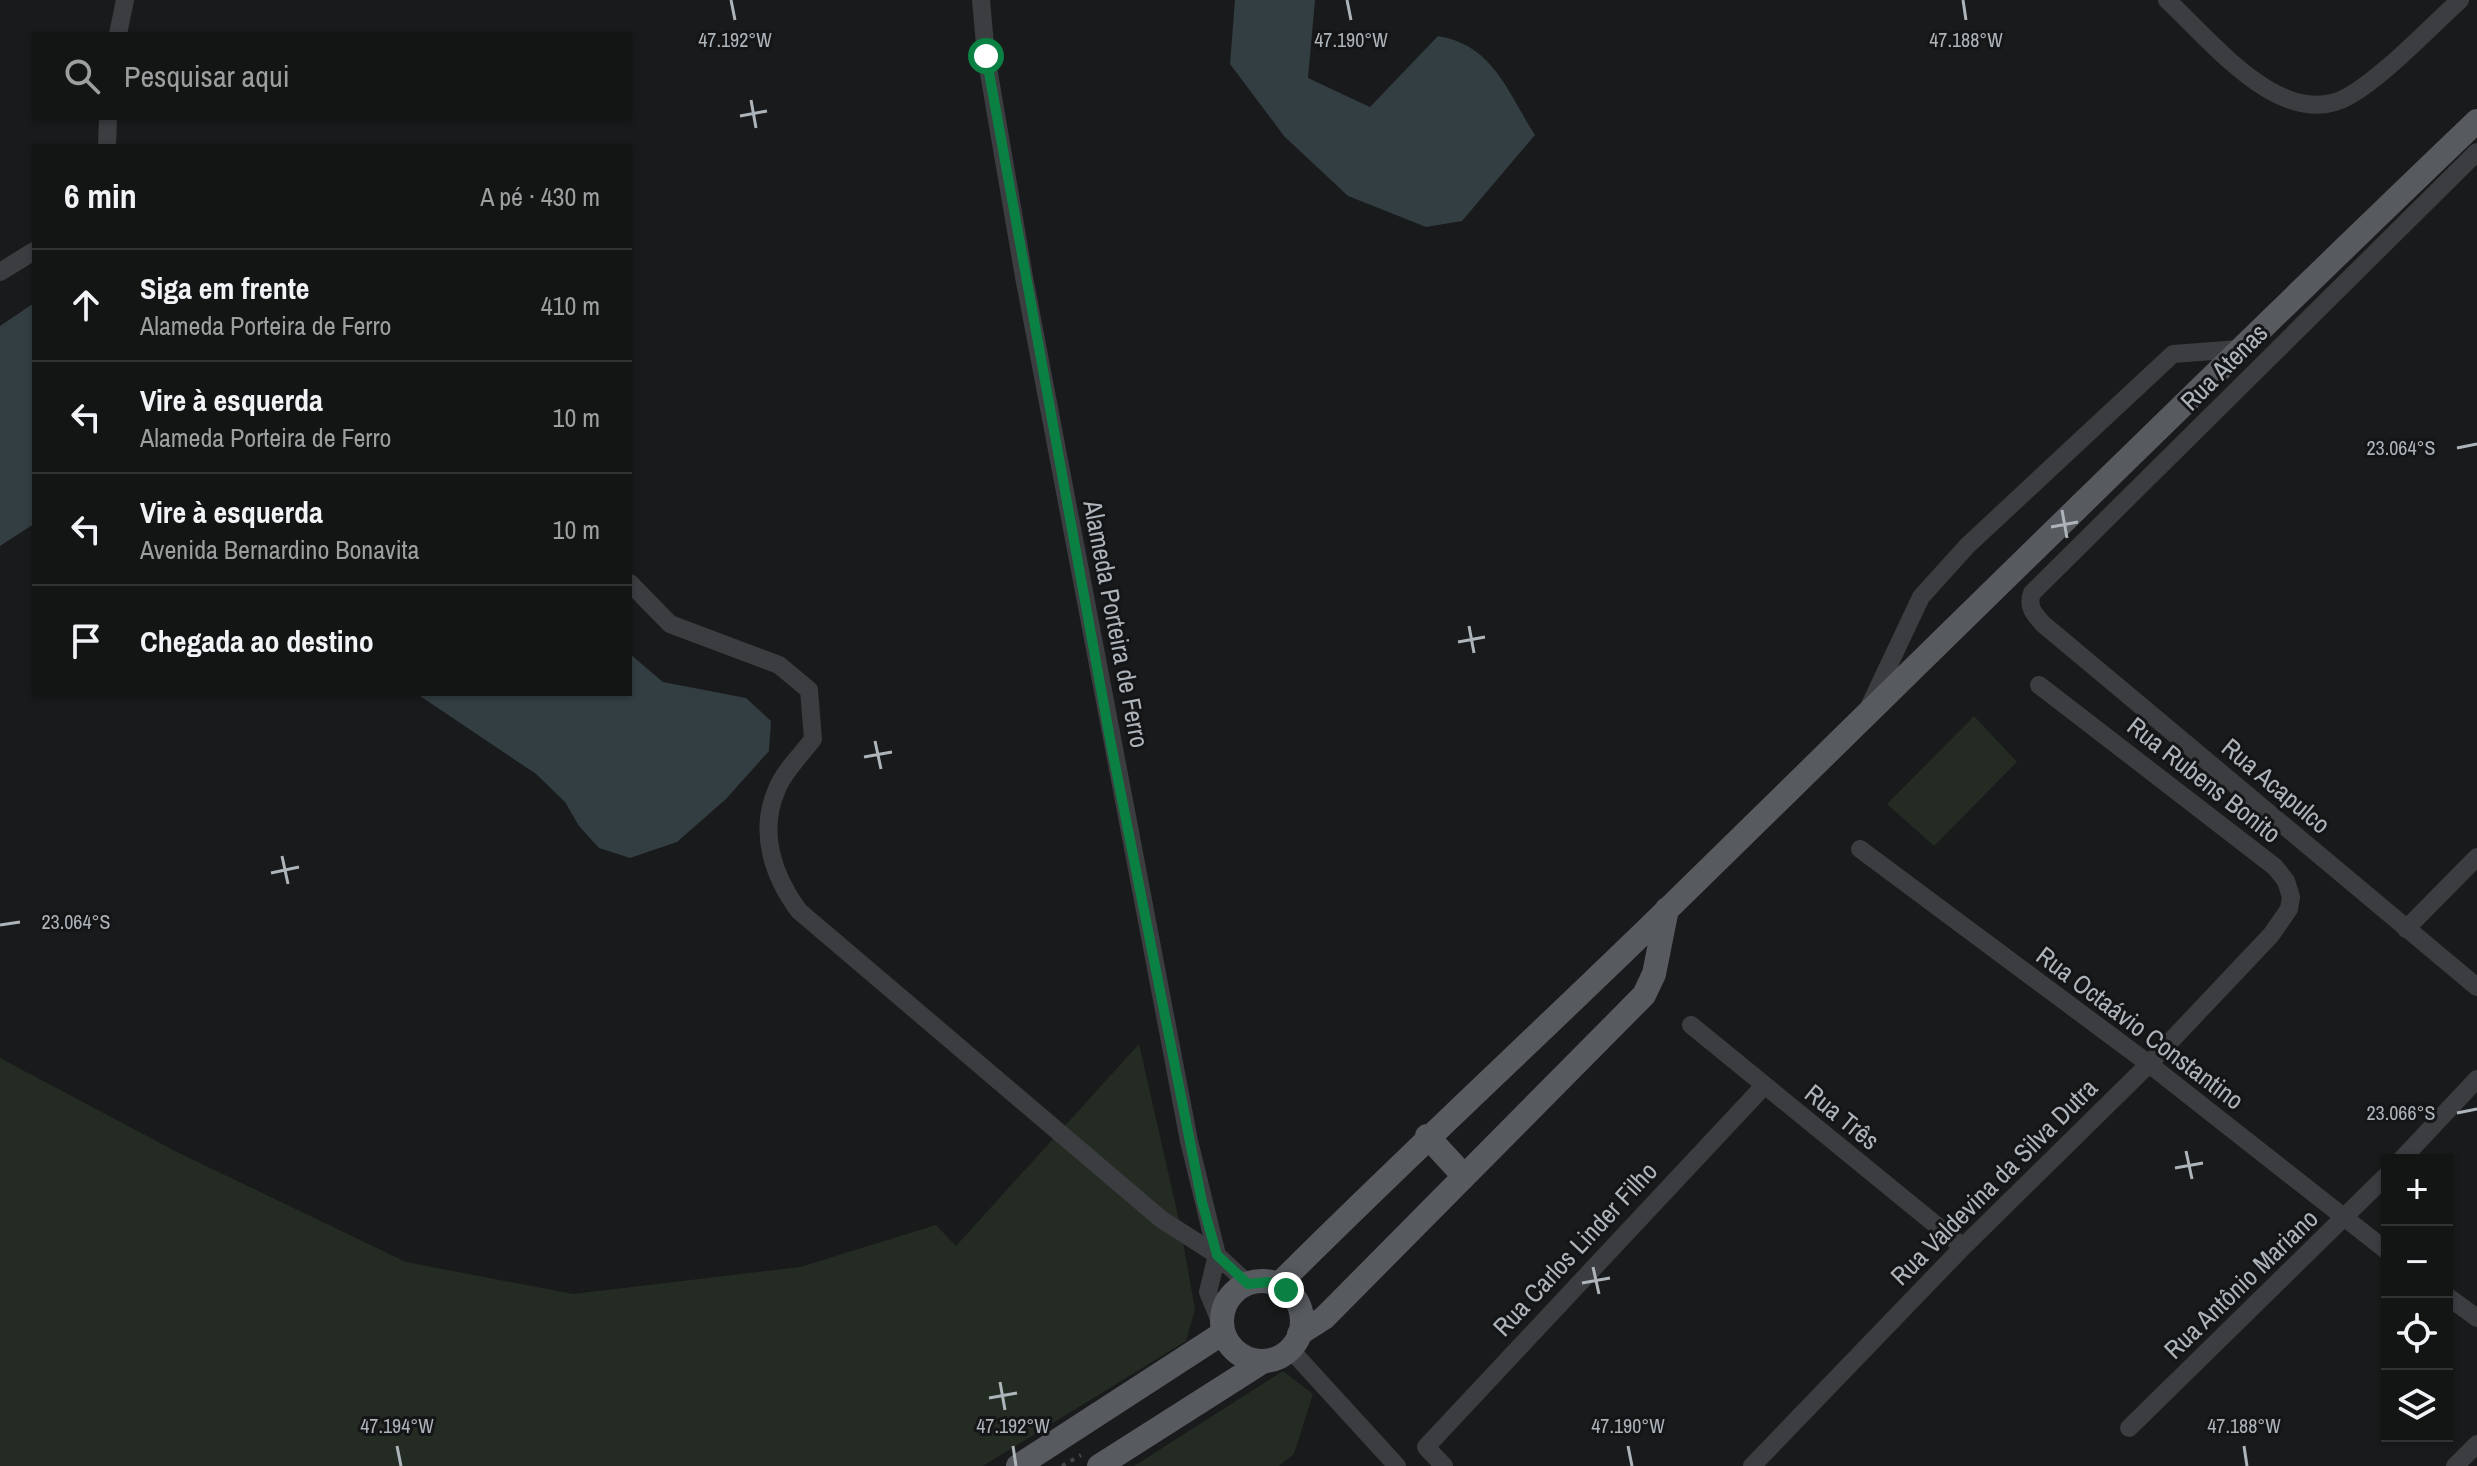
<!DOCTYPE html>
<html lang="pt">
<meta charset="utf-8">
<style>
body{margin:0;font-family:"Archivo Narrow",sans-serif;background:#202122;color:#f1f3f6}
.controls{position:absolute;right:24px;bottom:24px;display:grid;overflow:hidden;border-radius:0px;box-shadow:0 2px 6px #0004}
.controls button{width:72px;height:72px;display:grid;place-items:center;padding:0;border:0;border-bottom:2px solid #323334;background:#131414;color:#f1f3f6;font:40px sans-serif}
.stop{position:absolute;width:24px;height:24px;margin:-18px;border:6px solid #0b8043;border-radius:50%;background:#fff}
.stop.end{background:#0b8043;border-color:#fff;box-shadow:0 2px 8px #0008}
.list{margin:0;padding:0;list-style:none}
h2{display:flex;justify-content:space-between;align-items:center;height:104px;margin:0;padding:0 32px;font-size:34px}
h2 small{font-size:26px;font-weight:400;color:#9d9ea0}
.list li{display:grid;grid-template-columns:52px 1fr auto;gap:24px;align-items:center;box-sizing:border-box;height:112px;padding:0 32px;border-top:2px solid #323334}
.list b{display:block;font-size:30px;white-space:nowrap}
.list p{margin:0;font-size:26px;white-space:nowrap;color:#9d9ea0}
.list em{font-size:26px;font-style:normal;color:#9d9ea0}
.icon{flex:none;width:44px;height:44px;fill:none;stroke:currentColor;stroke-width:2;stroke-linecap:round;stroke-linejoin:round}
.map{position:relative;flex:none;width:2477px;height:1466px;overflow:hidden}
.search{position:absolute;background:#131414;box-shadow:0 2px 6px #0004;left:32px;top:32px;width:600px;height:88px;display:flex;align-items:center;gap:20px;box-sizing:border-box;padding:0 28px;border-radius:0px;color:#9d9ea0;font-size:30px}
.panel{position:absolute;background:#131414;box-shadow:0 2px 6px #0004;left:32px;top:144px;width:600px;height:552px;border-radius:0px}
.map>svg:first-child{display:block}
.green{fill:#242b23}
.water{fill:#323e41}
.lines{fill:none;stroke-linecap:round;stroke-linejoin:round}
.path{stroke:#414447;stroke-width:4;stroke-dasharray:4 6;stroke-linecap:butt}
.minor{stroke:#3b3d40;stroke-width:18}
.major{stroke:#575b5f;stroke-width:24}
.route{stroke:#0b8043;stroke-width:10}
.ticks{fill:none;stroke:#adb4ba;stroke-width:3}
.labels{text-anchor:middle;stroke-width:6;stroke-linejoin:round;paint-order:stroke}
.street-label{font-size:26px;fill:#adb4ba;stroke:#141516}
.ticks-label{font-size:20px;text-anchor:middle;fill:#adb4ba;stroke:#141516;stroke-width:6;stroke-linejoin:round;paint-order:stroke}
</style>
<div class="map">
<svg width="2477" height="1466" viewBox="0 0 2477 1466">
<rect width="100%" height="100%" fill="#191a1b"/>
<path class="green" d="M1974 716 2017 762 1934 846 1887 804Z
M1139 1044 1179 1220 1195 1309 1186 1341 983 1466H0V1058L177 1152 406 1262 573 1294 800 1267 936 1225 956 1246Z
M1283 1371 1313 1394 1294 1454 1279 1466H1134Z"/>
<path class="water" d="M1235 0H1315L1308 78 1370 107 1438 36C1493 45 1507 91 1535 135L1462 221 1426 227 1348 196 1284 136 1230 64Z
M34 303V524L0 546V326Z
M630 654 663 682 746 698 771 721 769 751 726 799 677 842 630 858 599 848 579 826 565 802 536 774 417 694H630Z"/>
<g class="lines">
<path class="path" d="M1062 1466 1081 1455"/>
<path class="minor" d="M981 0 986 56 1024 277 1189 1141 1217 1255 1248 1284
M2167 0C2211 40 2283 134 2349 96 2385 75 2428 29 2460 0
M118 34 125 0
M107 146 108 118
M2477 152 2032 593C2027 607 2034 614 2043 624L2477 987
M0 272 34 251
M630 583 670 624 779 665 809 690 813 739C802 754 784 771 777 789 758 832 773 876 799 911L1161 1219 1217 1255
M1869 707 1921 597 1967 546 2173 354 2239 349
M1860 849 2149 1064 2387 1251
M2406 929 2477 857
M1691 1025 1963 1247
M2401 1160 2477 1079
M1217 1255 1208 1292 1222 1326
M2447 1296 2477 1318
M1290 1349 1397 1466
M2129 1428 2387 1175
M1444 1466 1426 1447 1763 1087
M1752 1466 1963 1247 2149 1064 2271 935 2289 909 2291 897 2286 881 2275 867 2039 685
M2455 1466 2477 1444"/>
<path class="major" d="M1427 1136 1464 1176
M1222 1321a40 40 0 1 1 80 0a40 40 0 1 1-80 0Z
M1278 1285C1407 1156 1541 1033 1671 906 1939 644 2206 380 2477 121
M1299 1334 1324 1318 1644 995 1654 974 1667 909
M1018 1466 1223 1333
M1099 1466 1264 1361"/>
</g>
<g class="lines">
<path class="route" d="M986 56 1111 744 1202 1202 1217 1255 1248 1284 1268 1282 1286 1290"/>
</g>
<path class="ticks" d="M731 0 735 20M1347 0 1351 20M1963 0 1966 20M751 100 756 128M740 116 767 111M2457 448 2477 444M2062 510 2067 538M2051 527 2078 522M1469 626 1474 653M1458 642 1485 637M875 741 881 769M864 757 892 752M282 856 288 884M271 873 299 867M0 925 20 922M2457 1113 2477 1109M2186 1151 2192 1179M2175 1168 2203 1163M1593 1267 1599 1294M1582 1283 1610 1278M1000 1382 1005 1410M989 1398 1017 1393M397 1446 401 1466M1013 1446 1016 1466M1628 1446 1632 1466M2244 1446 2247 1466"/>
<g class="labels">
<g class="street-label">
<text transform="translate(2224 367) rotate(-45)" y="9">Rua Atenas</text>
<text transform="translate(1116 624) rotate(79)" y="9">Alameda Porteira de Ferro</text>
<text transform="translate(2204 780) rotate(38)" y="9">Rua Rubens Bonito</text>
<text transform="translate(2276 786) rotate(40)" y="9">Rua Acapulco</text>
<text transform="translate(2140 1028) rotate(37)" y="9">Rua Octaávio Constantino</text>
<text transform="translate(1842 1117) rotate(39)" y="9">Rua Três</text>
<text transform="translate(1994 1182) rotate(-45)" y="9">Rua Valdevina da Silva Dutra</text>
<text transform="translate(1575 1249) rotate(-47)" y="9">Rua Carlos Linder Filho</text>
<text transform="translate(2241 1284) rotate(-44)" y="9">Rua Antônio Mariano</text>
</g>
</g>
<g class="ticks-label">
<text x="735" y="47">47.192°W</text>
<text x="1351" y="47">47.190°W</text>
<text x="1966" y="47">47.188°W</text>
<text x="2401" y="455">23.064°S</text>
<text x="76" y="929">23.064°S</text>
<text x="2401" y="1120">23.066°S</text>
<text x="397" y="1433">47.194°W</text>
<text x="1013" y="1433">47.192°W</text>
<text x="1628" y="1433">47.190°W</text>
<text x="2244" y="1433">47.188°W</text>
</g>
</svg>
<div class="controls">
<button>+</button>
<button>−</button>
<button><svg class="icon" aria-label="locate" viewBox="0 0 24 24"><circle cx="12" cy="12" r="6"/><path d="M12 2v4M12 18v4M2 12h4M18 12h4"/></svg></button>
<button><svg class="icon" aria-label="layers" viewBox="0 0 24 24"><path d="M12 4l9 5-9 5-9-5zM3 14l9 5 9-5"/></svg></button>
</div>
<div class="stop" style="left:986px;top:56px"></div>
<div class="stop end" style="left:1286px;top:1290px"></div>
<div class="search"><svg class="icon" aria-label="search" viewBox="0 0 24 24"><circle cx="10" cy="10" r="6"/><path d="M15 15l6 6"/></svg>Pesquisar aqui</div>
<section class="panel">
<h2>6 min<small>A pé · 430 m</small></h2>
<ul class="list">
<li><svg class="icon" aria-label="ahead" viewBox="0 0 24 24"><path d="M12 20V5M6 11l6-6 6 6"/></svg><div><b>Siga em frente</b><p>Alameda Porteira de Ferro</p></div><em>410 m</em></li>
<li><svg class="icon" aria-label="left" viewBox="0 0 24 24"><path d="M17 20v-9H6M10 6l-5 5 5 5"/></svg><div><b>Vire à esquerda</b><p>Alameda Porteira de Ferro</p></div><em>10 m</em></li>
<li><svg class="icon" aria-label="left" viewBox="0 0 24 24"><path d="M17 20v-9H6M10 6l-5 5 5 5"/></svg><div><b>Vire à esquerda</b><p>Avenida Bernardino Bonavita</p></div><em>10 m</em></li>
<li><svg class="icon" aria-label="arrive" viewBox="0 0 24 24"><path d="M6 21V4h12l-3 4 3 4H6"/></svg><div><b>Chegada ao destino</b></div></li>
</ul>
</section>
</div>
